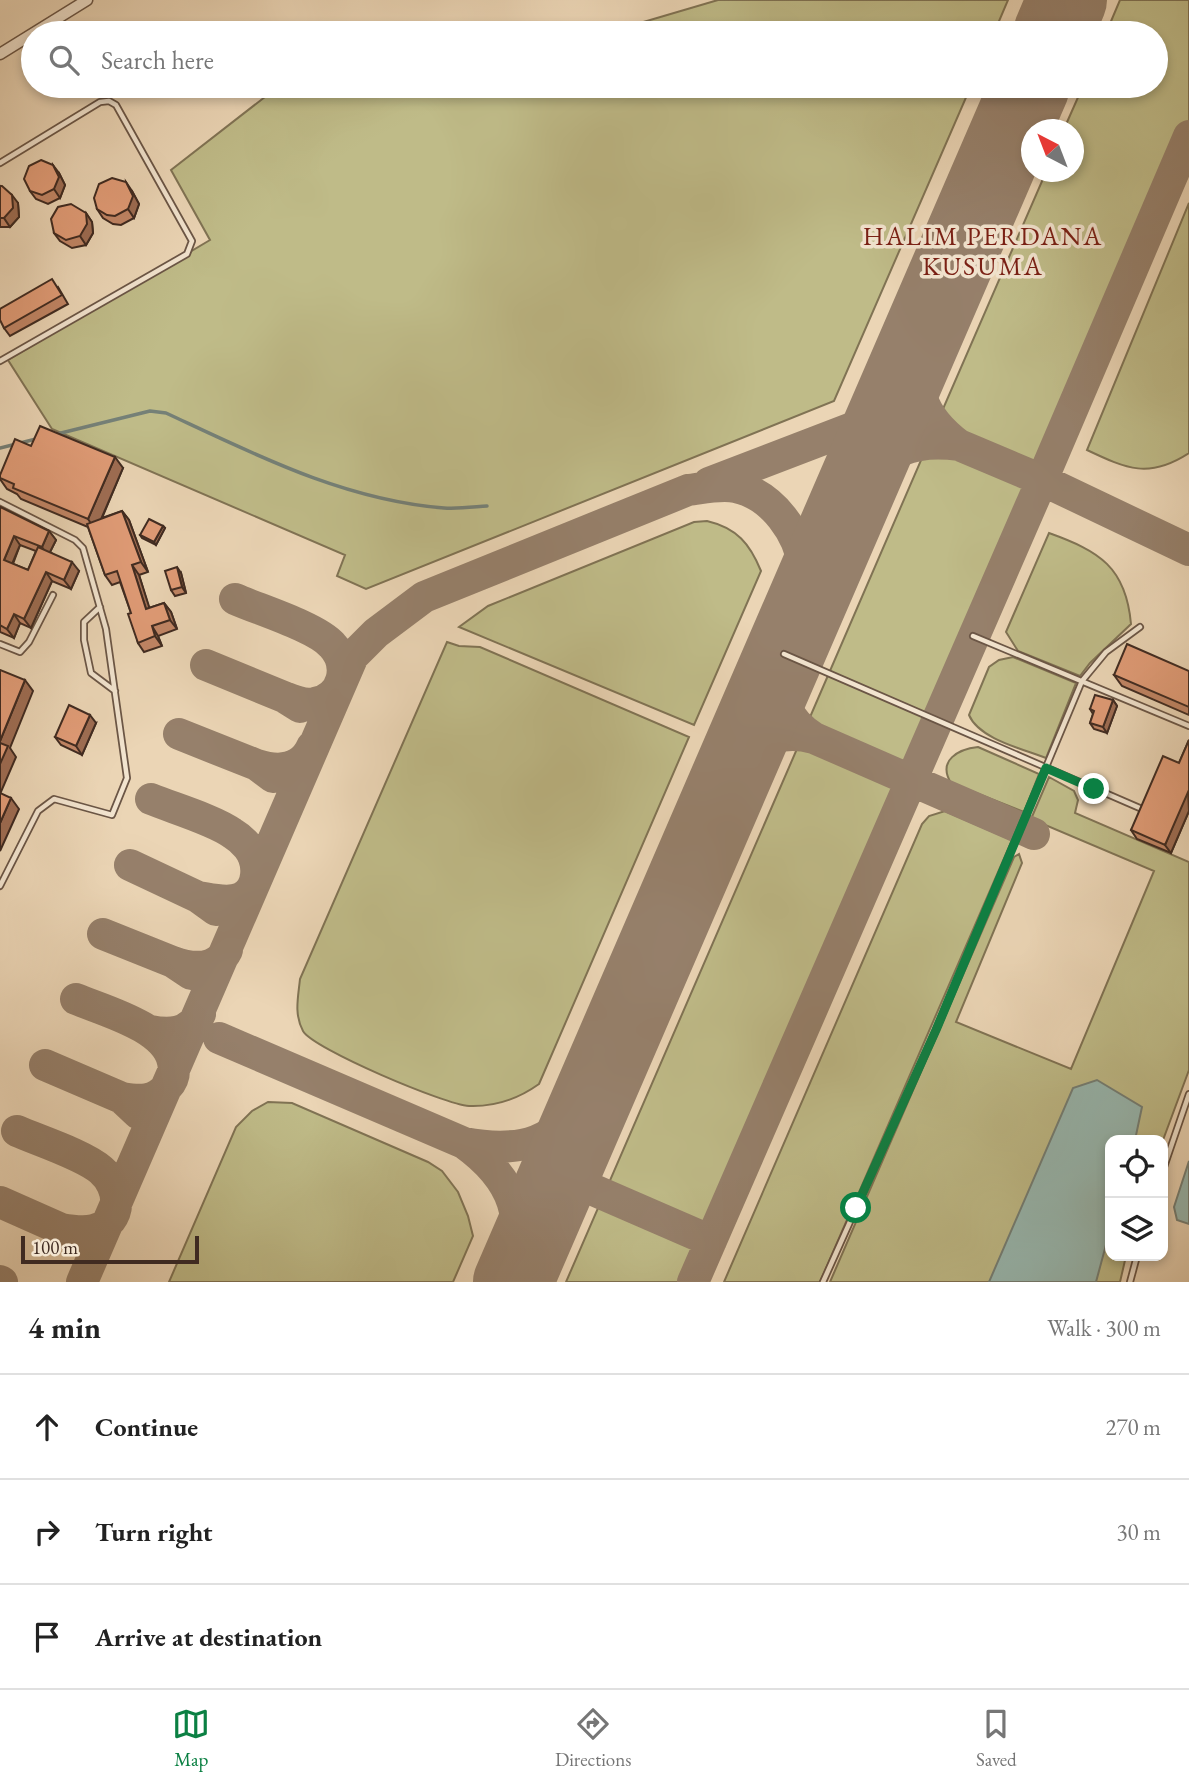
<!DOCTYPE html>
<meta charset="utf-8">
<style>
body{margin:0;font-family:"EB Garamond",serif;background:#f6f6f6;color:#222}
.controls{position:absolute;right:21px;bottom:21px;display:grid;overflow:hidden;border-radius:14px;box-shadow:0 4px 10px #0003}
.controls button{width:63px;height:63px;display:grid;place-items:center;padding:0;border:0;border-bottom:2px solid #e0e0e0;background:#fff;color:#222;font:35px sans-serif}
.compass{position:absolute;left:1021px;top:119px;width:63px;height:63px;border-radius:50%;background:#fff;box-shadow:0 4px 10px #0003;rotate:318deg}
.scale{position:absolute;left:21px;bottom:18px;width:178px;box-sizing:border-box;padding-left:7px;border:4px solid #402b21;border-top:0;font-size:19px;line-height:24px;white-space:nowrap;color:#402b21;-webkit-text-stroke:5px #f2e4cf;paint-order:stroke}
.stop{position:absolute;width:21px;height:21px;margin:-16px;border:5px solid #0b8043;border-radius:50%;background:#fff}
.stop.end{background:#0b8043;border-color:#fff;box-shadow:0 2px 7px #0008}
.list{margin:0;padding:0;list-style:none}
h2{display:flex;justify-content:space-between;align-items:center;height:91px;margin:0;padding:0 28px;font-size:30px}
h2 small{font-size:23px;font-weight:400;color:#767676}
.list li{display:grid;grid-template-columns:46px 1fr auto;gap:21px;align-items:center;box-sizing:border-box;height:105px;padding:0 28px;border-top:2px solid #e0e0e0}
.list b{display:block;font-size:26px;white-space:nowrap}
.list em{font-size:23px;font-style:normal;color:#767676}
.icon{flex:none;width:38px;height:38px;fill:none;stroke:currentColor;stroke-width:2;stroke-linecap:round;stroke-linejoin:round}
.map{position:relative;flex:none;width:1189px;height:1282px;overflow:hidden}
.search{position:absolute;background:#fff;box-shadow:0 4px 10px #0003;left:21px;right:21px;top:21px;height:77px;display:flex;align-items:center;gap:18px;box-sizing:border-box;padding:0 24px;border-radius:38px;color:#767676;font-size:26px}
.sheet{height:406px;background:#fff}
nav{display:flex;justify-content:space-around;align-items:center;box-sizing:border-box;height:98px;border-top:2px solid #e0e0e0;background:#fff;font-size:19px;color:#767676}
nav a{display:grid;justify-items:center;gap:4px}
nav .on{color:#0b8043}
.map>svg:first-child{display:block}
.green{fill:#bfbb88;stroke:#807354;stroke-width:2}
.water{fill:#98b8b0;stroke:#758077;stroke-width:2}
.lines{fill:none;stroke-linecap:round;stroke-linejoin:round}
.stream{stroke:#758077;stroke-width:3.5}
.taxiway{stroke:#96806b;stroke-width:32}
.runway{stroke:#96806b;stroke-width:80}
.service-casing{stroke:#6b5646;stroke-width:8}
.minor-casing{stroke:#6b5646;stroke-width:13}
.service{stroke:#f2e4cf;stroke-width:4.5}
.minor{stroke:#f2e4cf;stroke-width:10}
.wall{fill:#c28666;stroke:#402b21;stroke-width:2;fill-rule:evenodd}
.shaded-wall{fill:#9e6d53;stroke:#402b21;stroke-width:2}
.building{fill:#e19c77;stroke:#402b21;stroke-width:2}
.route{stroke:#0b8043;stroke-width:9}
.labels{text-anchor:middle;stroke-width:7;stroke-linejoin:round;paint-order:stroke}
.quarter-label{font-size:26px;letter-spacing:2px;fill:#7a1f14;stroke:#f2e4cf}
</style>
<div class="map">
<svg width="1189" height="1282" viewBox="0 0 1189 1282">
<rect width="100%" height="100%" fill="#ebd5b5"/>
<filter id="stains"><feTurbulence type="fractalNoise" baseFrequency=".00286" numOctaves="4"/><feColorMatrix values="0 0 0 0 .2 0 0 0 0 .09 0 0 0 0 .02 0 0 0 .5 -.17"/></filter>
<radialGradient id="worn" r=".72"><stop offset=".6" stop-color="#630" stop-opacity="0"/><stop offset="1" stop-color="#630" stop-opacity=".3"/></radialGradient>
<path class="green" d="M718 0H1008L994 33H606Z
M1120 0H1189V136L1042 480 693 1282H566L803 735 812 737 804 731 928 444 937 442 957 444 936 425 1046 172H1074V130L1064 129 1083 86H1156V33H1106Z
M279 86H971L834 401 366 589 337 576 345 555 52 429 8 360 210 240 171 170Z
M1189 203V453C1149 479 1127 469 1087 450Z
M707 521C737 528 750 544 761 571L694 725 459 627 488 606 694 522Z
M1049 533C1099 551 1126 567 1131 624L1090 663 1080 676 1018 651 1006 632Z
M447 642 459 646 480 647 689 737 539 1084C518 1099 495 1107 469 1106 446 1105 313 1049 303 1031 294 1014 298 998 300 979Z
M1013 657 1076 683 1046 758C1023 749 979 739 969 715L989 667 999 660Z
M978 747 1039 774 1024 812 951 783C937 760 959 749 978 747Z
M1049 777 1074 791 1078 800 1075 813 1189 862V1070L1163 1140H1110V1256H1126L1120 1282H830L1014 857 1019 854 1022 863 956 1022 1071 1069 1154 871 1031 819Z
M945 811 1012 840 820 1282H724L922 824 929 816Z
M268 1102 292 1103 428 1162 442 1171 458 1192 468 1216 473 1236 453 1282H169L236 1127 252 1111Z"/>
<path class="water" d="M1097 1080 1142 1107 1135 1140H1110V1230L1096 1282H989L1073 1088Z
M1189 1161V1224L1177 1220 1174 1207Z"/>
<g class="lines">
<path class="stream" d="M57 434 150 411 166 413C256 455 344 500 444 508 458 509 473 507 487 506
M0 448 36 439"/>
<path class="taxiway" d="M959 445 1042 480 1189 550
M709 483 868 422 899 390
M856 488C885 453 912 438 959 445 919 415 912 385 921 338
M235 599C260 610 316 627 332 645 351 665 344 697 315 703 305 706 294 701 284 697
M206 665 284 697 300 707
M179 734 257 765 273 777
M814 738 1034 834
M739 759C762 738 784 730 814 738 786 720 775 695 781 662
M257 765C279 772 302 770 312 747
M151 799C173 808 214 820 232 833 237 836 244 842 248 847 260 862 260 889 241 898 228 904 211 899 198 897
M130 865 198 897 216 910
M103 934 173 962 191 974
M173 962C192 969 217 971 227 950
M76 999C105 1011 166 1027 173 1062 175 1071 174 1080 167 1087 155 1102 139 1101 122 1098
M150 1031C170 1035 188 1034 200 1014
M219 1038 464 1143
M45 1065 122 1098 138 1113
M17 1131C40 1141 84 1155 101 1170 121 1187 124 1222 94 1230 83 1233 72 1231 61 1229
M559 1175 711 1241
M0 1202 61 1229 77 1240
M514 1279C523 1217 518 1182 464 1143 524 1154 553 1142 593 1096
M0 1281 2 1282
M82 1282 353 656 376 633 424 597 688 490C704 488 720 484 736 487 773 495 800 534 804 569 807 588 800 609 796 627
M693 1282 1042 480 1189 136"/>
<path class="runway" d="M1053 33 1067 0
M513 1282 1030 86"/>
<defs>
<path id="service" d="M0 163 100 102 109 101 116 105 192 241 187 254 0 361
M0 502 75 540 83 548 106 629 127 778 112 815 54 799 38 811 0 886
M100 607 84 622V640L91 673 115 691
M973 636 1189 726
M0 644 20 652 29 642 53 595
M784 654 1142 809
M1163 1170 1189 1094
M823 1282 936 1030 1082 681 1106 652 1140 627
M1130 1282 1137 1256"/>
<path id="minor" d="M0 54 87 0"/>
</defs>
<use href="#service" class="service-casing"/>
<use href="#minor" class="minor-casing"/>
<use href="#service" class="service"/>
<use href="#minor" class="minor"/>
</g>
<path class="wall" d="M59 173 65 185 60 198 48 204 36 199 30 191Z
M0 186 18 203 19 217 10 227H0Z
M132 191 139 204 134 218 121 225 113 224 103 218 97 209Z
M86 213 92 222 93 233 86 245 72 248 60 241 54 233Z
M58 287 68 304 10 336 4 328Z
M31 446 123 468 102 518 122 511 129 520 148 572 139 575 149 608 164 603 171 612 177 629 158 636 162 646 144 652 138 643 131 613 120 582 112 585 105 575 88 527 21 499 17 494 7 489 0 479V475Z
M0 507 49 531 56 540 50 552 79 571 71 589 52 581 31 628 20 623 14 638 0 632ZM20 545 36 551 28 570 13 564Z
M163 526 165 528 156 545 142 538 140 535Z
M181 573 186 593 175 596 171 590Z
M1189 671V715L1122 686 1114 675Z
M1113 700 1117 706 1107 733 1094 729 1090 723 1093 714 1090 709Z
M96 723 82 755 61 745 55 737Z
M1189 740V811L1171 853 1137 839 1131 830 1179 763Z"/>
<path class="shaded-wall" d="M53 165 59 173 65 185 60 198 54 189Z
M126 182 132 191 139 204 134 218 128 209Z
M12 195 18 203 19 217 10 227 4 218Z
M86 213 92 222 93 233 86 245 80 236Z
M115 457 123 468 96 531 88 519Z
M122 511 129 520 148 572 141 562Z
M163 526 165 528 156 545 154 542Z
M49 531 56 540 48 556 42 547Z
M14 536 20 545 10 569 4 560Z
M72 562 79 571 71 589 64 580Z
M132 565 139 575 153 619 146 609Z
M177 567 181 573 186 593 182 587Z
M46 572 52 581 31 628 24 619Z
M164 603 171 612 177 629 170 620Z
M14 614 20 623 14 638 7 629Z
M152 626 158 636 162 646 155 636Z
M25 680 33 691 10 748 16 757 0 794V741Z
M1113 700 1117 706 1107 733 1103 727Z
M90 715 96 723 82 755 76 746Z
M1188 789 1189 811 1171 853 1165 845Z
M11 798 19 809 0 851V823Z"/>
<path class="building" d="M41 160 53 165 59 177 54 189 42 195 30 191 24 179 29 166Z
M112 178 126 182 133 196 128 209 115 216 107 215 97 209 94 198 99 184Z
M0 186H2L12 195 13 208 4 218H0Z
M71 204 86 213 87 224 80 236 66 240 54 233 51 219 58 207Z
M52 279 62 295 4 328 0 320V309Z
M40 426 115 457 88 519 13 488 14 484 0 478V475L15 439 31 446Z
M0 507 49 531 42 547 14 536 4 560 28 570 38 547 72 562 64 580 46 572 24 619 14 614 7 629 0 625Z
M122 511 141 562 132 565 146 609 164 603 170 620 152 626 155 636 138 643 128 614 131 613 117 571 105 575 87 524Z
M149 519 163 526 154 542 140 535Z
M177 567 182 587 171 590 165 571Z
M1127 644 1189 671V707L1114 675Z
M0 670 25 680 0 741Z
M1095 695 1113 700 1103 727 1090 723 1094 711 1090 709Z
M69 705 90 715 76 746 55 737Z
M1189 740V790L1165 845 1131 830 1163 756 1179 763Z
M0 743 8 746 0 764Z
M0 793 11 798 0 823Z"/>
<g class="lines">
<path class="route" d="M856 1208 936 1030 1046 768 1094 789"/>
</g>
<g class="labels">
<g class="quarter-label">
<text x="983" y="245">HALIM PERDANA<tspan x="983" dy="30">KUSUMA</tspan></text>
</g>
</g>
<rect width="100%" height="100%" filter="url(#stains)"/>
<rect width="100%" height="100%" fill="url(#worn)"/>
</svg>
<div class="controls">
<button><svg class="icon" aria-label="locate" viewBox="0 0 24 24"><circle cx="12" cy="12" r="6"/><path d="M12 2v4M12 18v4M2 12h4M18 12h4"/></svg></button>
<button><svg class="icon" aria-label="layers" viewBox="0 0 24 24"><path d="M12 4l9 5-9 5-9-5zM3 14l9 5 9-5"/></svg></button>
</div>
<svg class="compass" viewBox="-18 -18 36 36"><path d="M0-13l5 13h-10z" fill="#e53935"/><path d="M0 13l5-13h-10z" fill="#767676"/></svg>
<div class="scale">100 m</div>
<div class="stop" style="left:856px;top:1208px"></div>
<div class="stop end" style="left:1094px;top:789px"></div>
<div class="search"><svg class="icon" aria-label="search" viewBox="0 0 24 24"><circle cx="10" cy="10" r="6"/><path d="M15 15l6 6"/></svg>Search here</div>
</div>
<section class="sheet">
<h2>4 min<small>Walk · 300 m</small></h2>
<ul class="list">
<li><svg class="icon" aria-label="ahead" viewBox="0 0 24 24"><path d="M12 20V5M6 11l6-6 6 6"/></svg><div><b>Continue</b></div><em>270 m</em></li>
<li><svg class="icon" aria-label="right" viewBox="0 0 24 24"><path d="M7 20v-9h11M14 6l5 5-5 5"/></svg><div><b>Turn right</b></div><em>30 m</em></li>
<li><svg class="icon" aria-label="arrive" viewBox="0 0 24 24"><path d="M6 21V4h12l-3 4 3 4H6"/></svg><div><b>Arrive at destination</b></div></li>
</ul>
</section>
<nav>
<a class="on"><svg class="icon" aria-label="map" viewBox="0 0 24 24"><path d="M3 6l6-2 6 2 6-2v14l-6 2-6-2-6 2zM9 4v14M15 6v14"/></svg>Map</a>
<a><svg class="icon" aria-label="directions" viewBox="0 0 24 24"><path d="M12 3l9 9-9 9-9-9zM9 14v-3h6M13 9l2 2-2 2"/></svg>Directions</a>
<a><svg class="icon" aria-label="saved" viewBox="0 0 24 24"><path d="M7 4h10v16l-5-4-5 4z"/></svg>Saved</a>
</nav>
